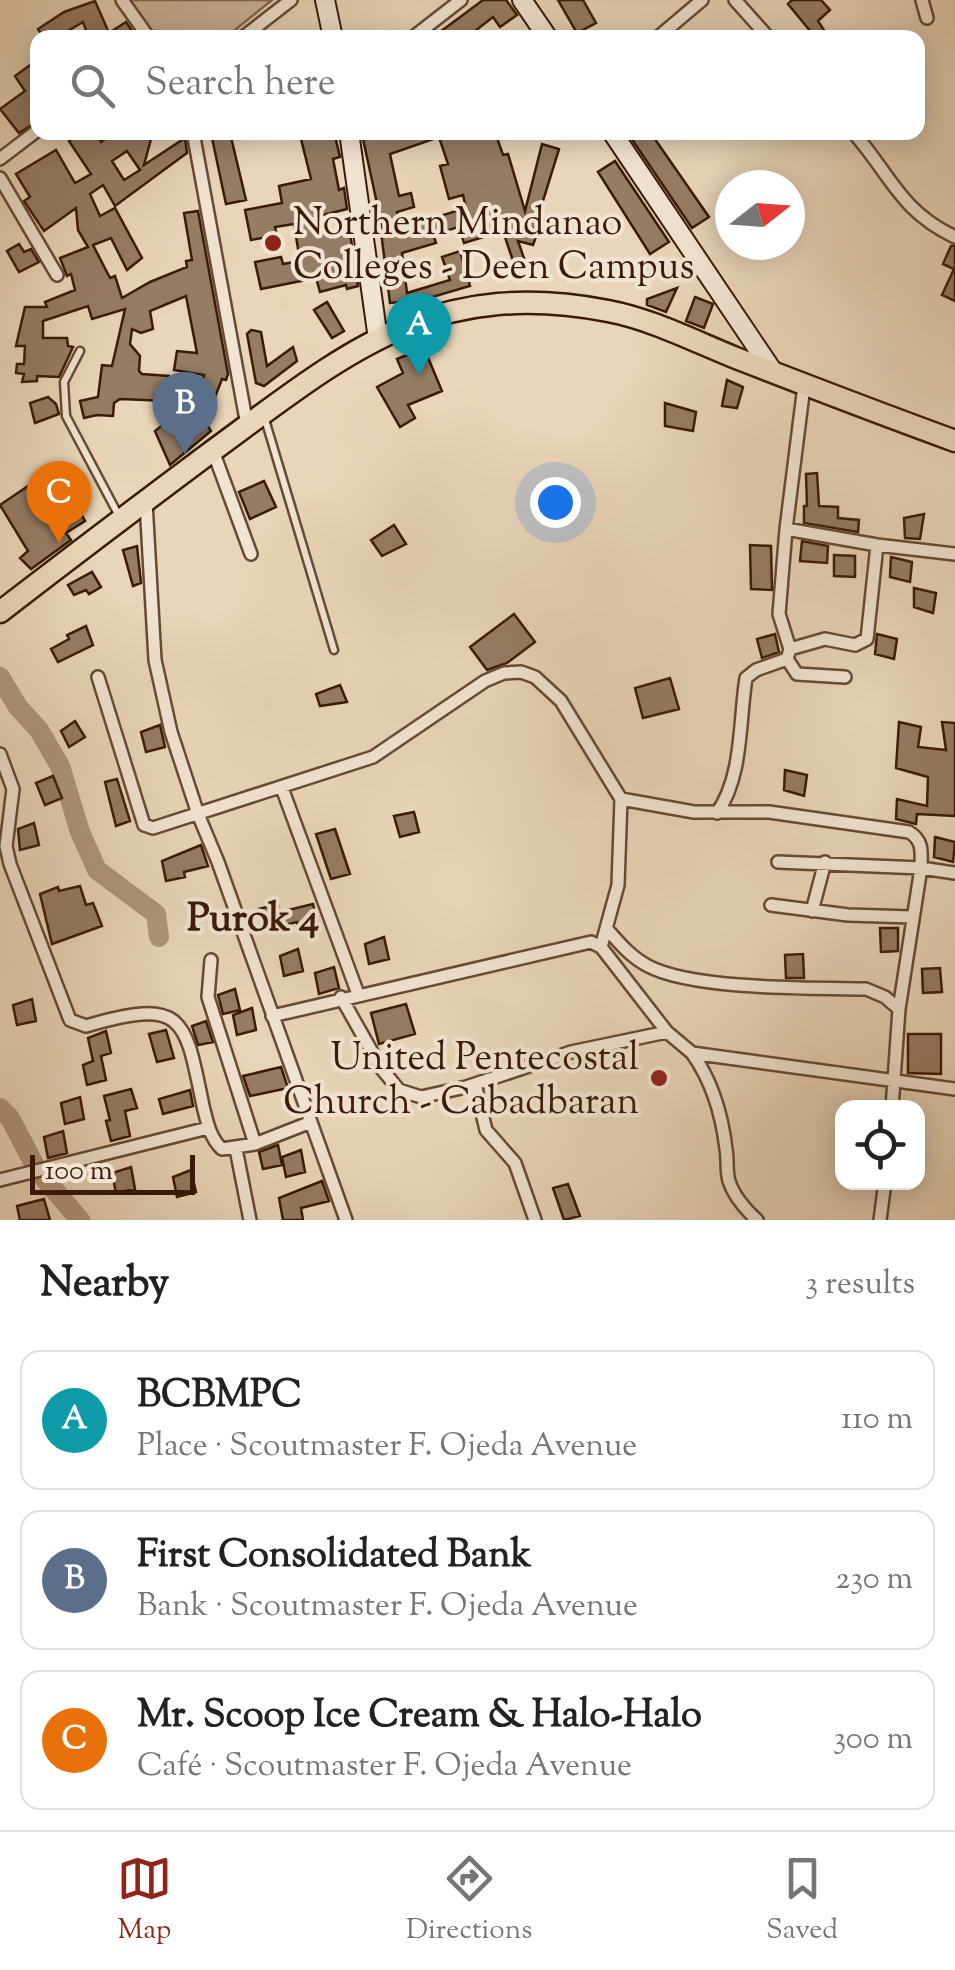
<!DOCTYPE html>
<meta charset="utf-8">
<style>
body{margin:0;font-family:"Sorts Mill Goudy",serif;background:#f2f2f2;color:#222}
.controls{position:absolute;right:30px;bottom:30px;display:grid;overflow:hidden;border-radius:20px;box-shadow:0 5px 25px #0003}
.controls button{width:90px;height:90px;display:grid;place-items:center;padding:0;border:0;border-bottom:2px solid #e0e0e0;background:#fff;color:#222;font:50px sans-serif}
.compass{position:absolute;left:715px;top:170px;width:90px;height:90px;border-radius:50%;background:#fff;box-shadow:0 5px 25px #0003;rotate:73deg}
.scale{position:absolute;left:30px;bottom:25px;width:165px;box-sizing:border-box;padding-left:10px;border:5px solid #3b1b07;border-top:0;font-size:28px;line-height:35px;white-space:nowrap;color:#3b1b07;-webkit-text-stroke:8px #f1e4d2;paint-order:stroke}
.you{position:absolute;left:555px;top:502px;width:35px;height:35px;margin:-25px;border:8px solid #fff;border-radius:50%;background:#1a73e8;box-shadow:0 0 0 15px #1a73e833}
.badge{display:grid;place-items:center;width:65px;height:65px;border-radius:50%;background:#8f2418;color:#fff;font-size:32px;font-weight:700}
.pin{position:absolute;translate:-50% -82px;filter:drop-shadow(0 2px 5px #0008)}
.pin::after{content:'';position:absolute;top:52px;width:35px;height:30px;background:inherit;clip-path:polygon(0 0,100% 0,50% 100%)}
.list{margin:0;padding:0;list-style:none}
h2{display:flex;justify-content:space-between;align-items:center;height:130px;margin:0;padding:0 40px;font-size:42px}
h2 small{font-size:32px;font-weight:400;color:#767676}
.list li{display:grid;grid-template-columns:65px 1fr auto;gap:30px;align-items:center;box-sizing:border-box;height:140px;margin:0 20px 20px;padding:0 20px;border:2px solid #e0e0e0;border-radius:20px}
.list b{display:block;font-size:38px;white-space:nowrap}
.list p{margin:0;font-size:32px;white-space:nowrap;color:#767676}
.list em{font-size:32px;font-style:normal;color:#767676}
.icon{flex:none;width:55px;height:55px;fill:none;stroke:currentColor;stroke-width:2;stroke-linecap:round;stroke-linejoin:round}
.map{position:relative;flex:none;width:955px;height:1220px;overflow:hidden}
.search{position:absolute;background:#fff;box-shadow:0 5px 25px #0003;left:30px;right:30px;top:30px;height:110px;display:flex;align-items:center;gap:25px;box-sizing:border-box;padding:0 35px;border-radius:20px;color:#767676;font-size:38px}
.sheet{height:610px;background:#fff}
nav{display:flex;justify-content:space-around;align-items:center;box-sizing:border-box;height:140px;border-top:2px solid #e0e0e0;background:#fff;font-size:28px;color:#767676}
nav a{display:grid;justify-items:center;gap:5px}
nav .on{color:#8f2418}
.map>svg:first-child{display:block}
.green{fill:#cbb59b;stroke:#836851;stroke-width:2.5}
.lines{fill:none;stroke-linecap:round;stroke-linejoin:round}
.river{stroke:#ae967c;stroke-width:20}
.building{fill:#957c64;stroke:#3b1b07;stroke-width:2.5;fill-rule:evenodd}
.service-casing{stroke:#664a34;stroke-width:11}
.minor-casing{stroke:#664a34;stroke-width:16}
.secondary-casing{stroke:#3b1b07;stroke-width:22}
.trunk-casing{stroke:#3b1b07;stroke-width:25}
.service{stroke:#f1e4d2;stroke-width:6}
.minor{stroke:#f1e4d2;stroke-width:11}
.secondary{stroke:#f1e4d2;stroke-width:18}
.trunk{stroke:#e9d5b9;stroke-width:20}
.poi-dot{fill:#8f2418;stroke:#f1e4d2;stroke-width:4}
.labels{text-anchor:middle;stroke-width:8;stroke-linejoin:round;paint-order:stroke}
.poi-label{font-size:38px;fill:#3b1b07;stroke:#f1e4d2;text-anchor:start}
.neighbourhood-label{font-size:40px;font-weight:bold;fill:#3b1b07;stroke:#f1e4d2}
</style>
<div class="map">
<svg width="955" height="1220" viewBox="0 0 955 1220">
<rect width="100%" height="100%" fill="#e9d5b9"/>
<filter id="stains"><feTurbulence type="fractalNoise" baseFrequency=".002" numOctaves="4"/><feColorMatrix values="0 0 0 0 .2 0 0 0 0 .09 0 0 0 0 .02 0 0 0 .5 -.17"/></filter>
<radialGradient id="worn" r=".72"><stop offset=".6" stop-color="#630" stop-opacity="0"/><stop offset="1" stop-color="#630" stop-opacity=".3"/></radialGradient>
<path class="green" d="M128 0H272L225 38 155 37Z"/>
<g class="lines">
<path class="river" d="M0 677 18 707 39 730 60 766 80 832 97 870 156 914 159 937
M0 1108 10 1118 35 1166
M39 1172 80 1220"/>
</g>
<path class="building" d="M483 0H506L517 15 500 27 493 17 466 38H432Z
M558 0H583L596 23 577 33Z
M792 0H821L830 10 818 21 829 38H816L788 4Z
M95 1 109 33 126 22 137 38H89L83 22 56 38H44L38 29 64 12Z
M33 63 38 69V105L32 108 38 121 19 133 0 109 25 91 15 76Z
M81 132H95L101 142 115 132H146L151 139 144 165 185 138 187 153 115 206 103 185 90 194 100 216 115 208 142 258 127 270 111 238 93 245 110 278 115 276 122 298 150 282 187 267 186 261 192 260 184 213 198 211 228 374 226 380 222 379 212 405 195 399 204 375 174 370 177 351 197 353 186 296 150 311 153 329 141 333 132 329 130 344 140 356 139 371 142 374 169 376 168 401 120 399 114 403 113 416 97 415 84 418 80 401 98 397 102 365 112 366 125 309 92 319 88 306 43 321V338H67L68 346 73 347 59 377 37 376V381L22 382 24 374 16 373 17 364H24L25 346H16L25 307H47L45 302 75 290 71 274 67 276 60 258 88 247 78 230 76 208 44 231 24 201 30 197 16 174 56 150 75 183 91 174 69 141ZM127 151 140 170 124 180 112 161Z
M309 132H334L340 157 333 159 339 190 344 188 347 209 315 217 318 235 332 232 333 237 350 233 358 286 347 289 346 285 320 292 316 278 261 289 255 262 281 257 283 264 300 261 294 224 275 227 277 235 251 240 245 210 282 203 279 186 311 179 300 135Z
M389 132H495L503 155 508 154 525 211 542 144 559 149 534 230 538 231 533 245 518 241 527 267 516 270 503 231 464 243 459 227 433 234 436 243 402 253 407 293 450 280 442 257 460 251 470 286 422 300 390 303 381 232 383 231 363 139ZM439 137 448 164 440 166 449 199 463 195 466 208 402 228 397 212 414 207 411 193 399 196 390 154Z
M627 132H650L709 217 692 228Z
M230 133 246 200 226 204 212 138Z
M615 161 669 242 650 254 598 172Z
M19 244 24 252 31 249 39 262 19 272 7 251Z
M951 246H955V301L942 295 954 269 943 264Z
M677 288 666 312 647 305V299Z
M695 297 713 304 704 328 686 321Z
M327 302 344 331 332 338 314 310Z
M251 330 261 332 267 366 293 347 297 361 264 386 256 383 247 334Z
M424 348 442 391 408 405 415 418 400 427 377 387 403 373 397 359Z
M727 380 743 387 737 408 722 406Z
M48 397 56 404 59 414 35 423 30 403Z
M192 401 211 431 170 465 155 431Z
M665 403 696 412 693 431 665 426Z
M62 463 78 488 70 493 85 521 66 533 71 540 31 569 20 558 28 551 0 505Z
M817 473 819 506 838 507V518L859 520 858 532 804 523V506H807L806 474Z
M264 481 276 507 250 519 239 492Z
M924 514 920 539 905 538 904 518Z
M394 525 406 544 382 556 371 540Z
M802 541 828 546 827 563 800 561Z
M750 545 771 546 772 590 751 589Z
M137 546 141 583 133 586 123 550Z
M834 555 855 556V577L834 576Z
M891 557 912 562 910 582 890 577Z
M92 572 101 587 89 594 86 590 74 595 68 585Z
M914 588 936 593 933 613 914 607Z
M514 614 535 642 507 663 487 670 470 647Z
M86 626 93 645 58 662 51 649 69 639 67 635Z
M775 634 779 652 762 658 757 639Z
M877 634 897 639 894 659 875 654Z
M670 678 679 709 643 718 635 688Z
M340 685 347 702 320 706 316 694Z
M75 721 85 737 69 747 61 731Z
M899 722 921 727 918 747 946 750 942 722 955 723V816L917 814 916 824 896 819 897 799 927 806 928 777 896 768Z
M160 725 165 747 146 752 141 732Z
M785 770 807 775 804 796 784 790Z
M53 776 62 798 45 805 36 783Z
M117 779 130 821 116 826 105 782Z
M414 812 419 832 400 837 394 816Z
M34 823 39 845 20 850 18 829Z
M335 829 350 874 331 879 316 834Z
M935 837 955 842 953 862 934 857Z
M201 845 208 866 184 872 185 877 166 881 162 861Z
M80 886 86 905 93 903 102 926 52 944 40 894 58 887 59 891Z
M278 904 280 912 313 904 318 925 299 929 297 922 264 930 259 909Z
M880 928H898V951L881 952Z
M384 937 389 959 369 964 365 944Z
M298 949 303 971 284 976 280 956Z
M803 954 804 978H786L785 955Z
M334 967 339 988 319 994 315 973Z
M940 968 942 992 923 993 922 969Z
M235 989 240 1010 223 1014 218 995Z
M32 999 36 1021 17 1025 13 1005Z
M406 1004 415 1034 379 1044 371 1013Z
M252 1008 256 1030 237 1035 233 1015Z
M206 1021 213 1042 198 1045 192 1026Z
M166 1030 174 1058 157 1062 149 1034Z
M106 1031 111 1053 101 1056 106 1080 87 1085 83 1065 93 1061 88 1038Z
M908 1034H941V1074L908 1073Z
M281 1067 288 1088 250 1096 243 1076Z
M131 1089 137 1108 125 1111 130 1136 111 1141 106 1121 110 1120 104 1096Z
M190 1090 193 1106 163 1114 159 1099Z
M80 1097 84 1119 65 1124 61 1103Z
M63 1131 67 1153 48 1158 44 1137Z
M278 1145 282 1165 263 1169 259 1152Z
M301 1150 305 1172 286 1177 282 1157Z
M131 1167 135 1189 116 1193 112 1173Z
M191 1170 196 1192 177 1197 173 1177Z
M322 1181 329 1201 301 1208 303 1220H283L279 1198Z
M568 1184 580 1216 564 1220 553 1188Z
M44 1199 50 1220H20L17 1206Z"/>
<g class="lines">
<defs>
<path id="service" d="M80 351 64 382 66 416 119 516
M264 416 334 650"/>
<path id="minor" d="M122 0 149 38
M735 0 769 38
M922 0 927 18
M242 38 291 0
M412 38 461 0
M657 38 702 0
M193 132 247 425
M853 132C891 175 899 210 955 237
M0 159 38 130
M0 178 57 275
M804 386 786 529 877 545 955 554
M213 451 251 554
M146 502 155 660 171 732 198 814 218 862 346 1220
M786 529 779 614 790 649 787 659 797 674 845 677
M790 649 825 639 855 645 867 639 877 545
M98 677 144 825 153 828 373 757 485 681 504 673 521 672 535 677 561 701 621 799 618 885 601 947
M0 754 13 789 6 846 10 864 70 1020 86 1026C185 997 185 1018 203 1106 207 1122 210 1138 222 1149L255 1144 311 1122
M282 788 358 994
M621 799 694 812H769L909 832C924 841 921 853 921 868L899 1009 892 1108
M717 813C743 776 739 722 746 678L756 670 787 659
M778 862 921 868 955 873
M771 905 848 915 912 917
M812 911 825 862
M607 929C620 944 631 957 648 966 693 990 813 988 866 989L885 997 899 1009
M211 960 208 997 255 1144
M341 997 381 1068 399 1090 421 1097 466 1087 571 1052 667 1032
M272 1016 591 942 601 947 667 1032 692 1053 955 1089
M692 1053C712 1081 722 1115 726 1149 728 1160 726 1171 729 1181 734 1197 745 1209 757 1220
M475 1084 486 1130 515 1163 535 1220
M236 1149 250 1220
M0 1180 208 1128
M880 1220 885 1182"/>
<path id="secondary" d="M325 0 333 38
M522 0 548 38
M349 132 378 339
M612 132 774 373"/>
<path id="trunk" d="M0 612C70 558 140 505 211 452 345 354 430 277 608 311 651 319 694 341 736 358 808 386 881 414 955 441"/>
</defs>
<use href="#service" class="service-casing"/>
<use href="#minor" class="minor-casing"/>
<use href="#secondary" class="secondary-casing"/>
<use href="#trunk" class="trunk-casing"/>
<use href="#service" class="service"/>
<use href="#minor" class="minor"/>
<use href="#secondary" class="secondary"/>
<use href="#trunk" class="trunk"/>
</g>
<g class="poi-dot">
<circle cx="273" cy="243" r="10"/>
<circle cx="659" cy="1078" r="10"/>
</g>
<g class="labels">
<g class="poi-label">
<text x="293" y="234">Northern Mindanao<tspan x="293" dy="44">Colleges - Deen Campus</tspan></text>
<text x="639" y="1069" text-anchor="end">United Pentecostal<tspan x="639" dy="44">Church - Cabadbaran</tspan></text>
</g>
<g class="neighbourhood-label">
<text x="253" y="930">Purok 4</text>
</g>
</g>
<rect width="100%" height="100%" filter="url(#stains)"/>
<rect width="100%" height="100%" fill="url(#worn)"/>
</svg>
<div class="controls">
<button><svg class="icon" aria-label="locate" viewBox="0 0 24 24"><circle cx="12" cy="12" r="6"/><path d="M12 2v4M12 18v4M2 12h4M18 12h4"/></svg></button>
</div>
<svg class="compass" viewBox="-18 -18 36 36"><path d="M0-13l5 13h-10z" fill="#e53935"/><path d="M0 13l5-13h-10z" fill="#767676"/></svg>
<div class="scale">100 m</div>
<div class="you"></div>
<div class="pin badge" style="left:419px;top:375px;background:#0f9aa8">A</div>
<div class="pin badge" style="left:185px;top:454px;background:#5c6f8a">B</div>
<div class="pin badge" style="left:59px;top:543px;background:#e8710a">C</div>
<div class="search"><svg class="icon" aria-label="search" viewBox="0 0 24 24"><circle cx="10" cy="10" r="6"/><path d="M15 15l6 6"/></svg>Search here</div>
</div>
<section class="sheet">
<h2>Nearby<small>3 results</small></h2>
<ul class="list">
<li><span class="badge" style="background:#0f9aa8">A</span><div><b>BCBMPC</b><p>Place · Scoutmaster F. Ojeda Avenue</p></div><em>110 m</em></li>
<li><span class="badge" style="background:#5c6f8a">B</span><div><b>First Consolidated Bank</b><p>Bank · Scoutmaster F. Ojeda Avenue</p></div><em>230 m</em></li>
<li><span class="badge" style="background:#e8710a">C</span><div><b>Mr. Scoop Ice Cream &amp; Halo-Halo</b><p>Café · Scoutmaster F. Ojeda Avenue</p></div><em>300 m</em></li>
</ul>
</section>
<nav>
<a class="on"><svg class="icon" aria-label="map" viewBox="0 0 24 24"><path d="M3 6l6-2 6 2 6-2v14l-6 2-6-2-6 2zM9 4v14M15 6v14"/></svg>Map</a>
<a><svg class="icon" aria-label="directions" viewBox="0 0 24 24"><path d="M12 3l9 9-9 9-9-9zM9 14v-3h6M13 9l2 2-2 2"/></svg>Directions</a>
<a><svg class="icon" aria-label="saved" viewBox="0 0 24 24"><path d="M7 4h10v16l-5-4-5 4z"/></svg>Saved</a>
</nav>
